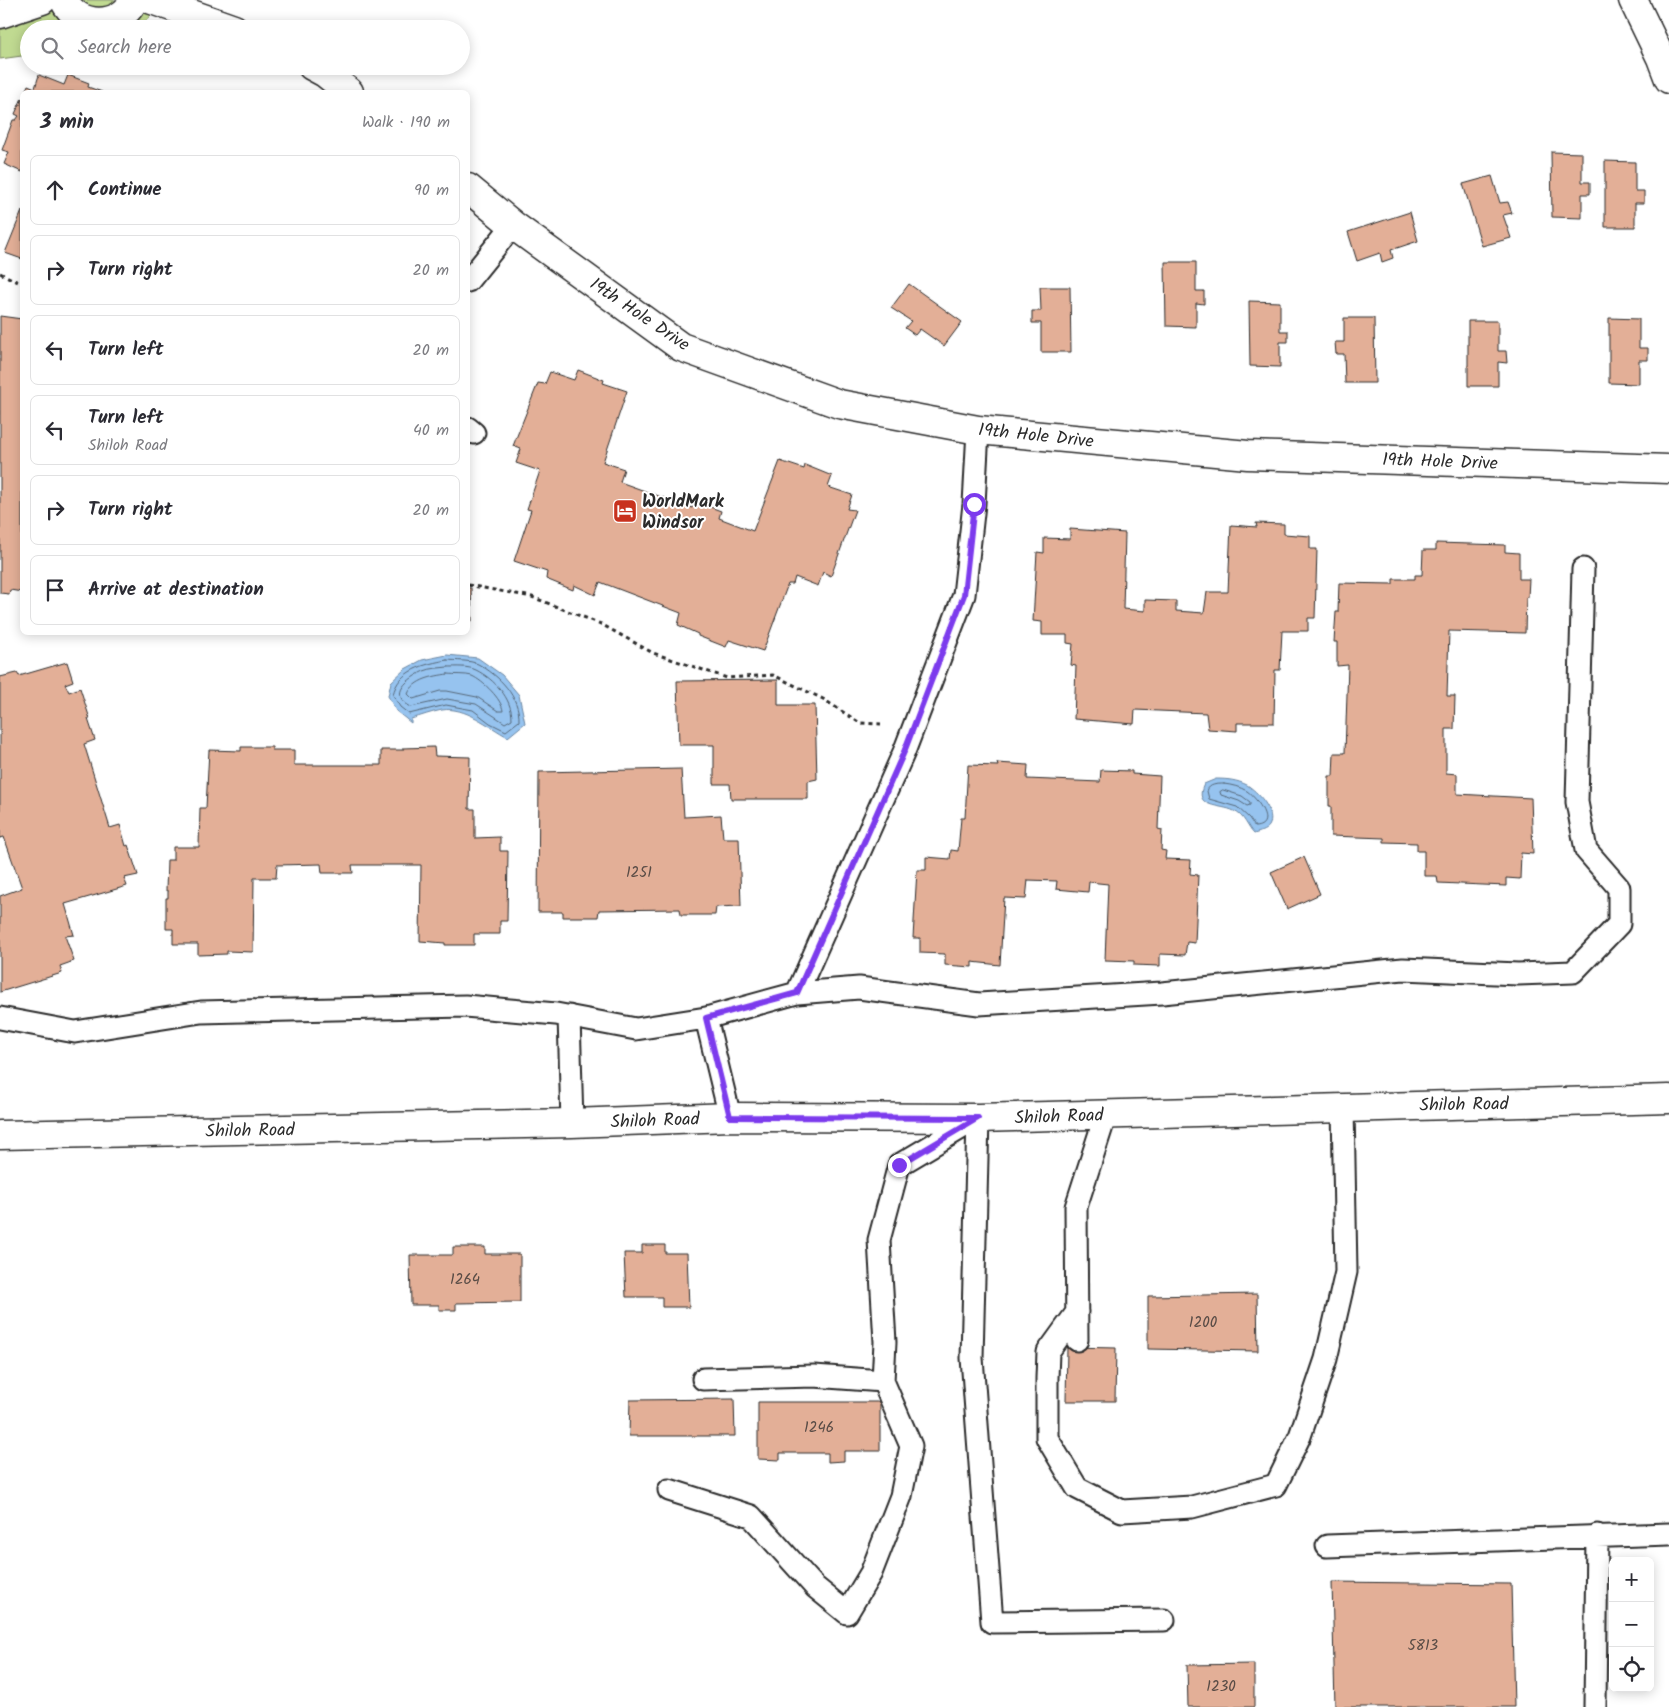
<!DOCTYPE html>
<meta charset="utf-8">
<style>
body{margin:0;font-family:Kalam,sans-serif;background:#f2f2f3;color:#2b2b33}
.controls{position:absolute;right:15px;bottom:15px;display:grid;overflow:hidden;border-radius:8px;box-shadow:0 2px 12px #0003}
.controls button{width:45px;height:45px;display:grid;place-items:center;padding:0;border:0;border-bottom:1px solid #e1e1e2;background:#fff;color:#2b2b33;font:25px sans-serif}
.stop{position:absolute;width:15px;height:15px;margin:-11px;border:4px solid #7c3aed;border-radius:50%;background:#fff}
.stop.end{background:#7c3aed;border-color:#fff;box-shadow:0 1px 5px #0008}
.list{margin:0;padding:0;list-style:none}
h2{display:flex;justify-content:space-between;align-items:center;height:65px;margin:0;padding:0 20px;font-size:21px}
h2 small{font-size:16px;font-weight:400;color:#7c7c81}
.list li{display:grid;grid-template-columns:32px 1fr auto;gap:15px;align-items:center;box-sizing:border-box;height:70px;margin:0 10px 10px;padding:0 10px;border:1px solid #e1e1e2;border-radius:8px}
.list b{display:block;font-size:19px;white-space:nowrap}
.list p{margin:0;font-size:16px;white-space:nowrap;color:#7c7c81}
.list em{font-size:16px;font-style:normal;color:#7c7c81}
.icon{flex:none;width:28px;height:28px;fill:none;stroke:currentColor;stroke-width:2;stroke-linecap:round;stroke-linejoin:round}
.map{position:relative;flex:none;width:1669px;height:1707px;overflow:hidden}
.search{position:absolute;background:#fff;box-shadow:0 2px 12px #0003;left:20px;top:20px;width:450px;height:55px;display:flex;align-items:center;gap:12px;box-sizing:border-box;padding:0 18px;border-radius:28px;color:#7c7c81;font-size:19px}
.panel{position:absolute;background:#fff;box-shadow:0 2px 12px #0003;left:20px;top:90px;width:450px;height:545px;border-radius:8px}
.map>svg:first-child{display:block}
.green{fill:#c0da91;stroke:#76825e}
.water{fill:#96c3ef;stroke:#6b86a1}
.lines{fill:none;stroke-linecap:round;stroke-linejoin:round}
.shore{stroke:#566879;stroke-width:1}
.building{fill:#e3af97;stroke:#2b2b2b}
.service-casing{stroke:#2b2b2b;stroke-width:25}
.minor-casing{stroke:#2b2b2b;stroke-width:31}
.secondary-casing{stroke:#2b2b2b;stroke-width:31}
.path{stroke:#2b2b2b;stroke-width:3;stroke-dasharray:4 4;stroke-linecap:butt}
.service{stroke:#fff;stroke-width:21}
.minor{stroke:#fff;stroke-width:28}
.secondary{stroke:#fff;stroke-width:28}
.route{stroke:#7c3aed;stroke-width:6}
.labels{text-anchor:middle;stroke-width:4;stroke-linejoin:round;paint-order:stroke}
.number-label{font-size:15px;fill:#594c46}
.street-label{font-size:18px;fill:#2b2b2b;stroke:#fff}
.poi-label{font-size:18px;font-weight:bold;fill:#2b2b2b;stroke:#fff;text-anchor:start}
</style>
<div class="map">
<svg width="1669" height="1707" viewBox="0 0 1669 1707">
<rect width="100%" height="100%" fill="#fff"/>
<filter id="ink" filterUnits="userSpaceOnUse"><feTurbulence type="fractalNoise" baseFrequency=".02" numOctaves="2"/><feDisplacementMap in="SourceGraphic" scale="10" xChannelSelector="R" yChannelSelector="G"/><feConvolveMatrix kernelMatrix="1 2 1 2 8 2 1 2 1" color-interpolation-filters="sRGB"/></filter>
<g filter="url(#ink)">
<path class="green" d="M0 0H168L137 29H29V55L0 59Z"/>
<path class="water" d="M447 655 478 658 502 675 519 695 525 723 508 737C489 727 465 706 442 710 432 712 421 716 411 719V723L396 711 388 696 391 682 405 669 422 660Z
M1216 779C1227 779 1237 780 1247 785 1257 791 1275 810 1270 824 1268 830 1260 832 1254 834 1247 827 1245 816 1234 811 1221 804 1192 809 1204 784Z"/>
<g class="lines">
<path class="shore" d="M447 660C456 661 470 660 478 664 499 675 520 697 519 721L506 731 490 723 473 710 446 705 409 714 400 707 393 695C398 670 425 664 447 660Z
M448 667C456 667 468 666 476 670 494 679 512 698 512 719L505 723 476 704 447 699 411 707C387 694 409 678 424 671 431 668 440 668 448 667Z
M448 674C455 675 465 674 472 676 483 681 502 699 503 711H498L477 697 447 691H440L413 699 408 694C414 679 434 676 448 674Z
M1224 784C1232 785 1240 787 1247 791 1257 798 1277 825 1255 827L1249 818 1237 807 1209 799 1207 791C1209 784 1217 784 1224 784Z
M1223 790 1242 796 1250 802V805L1247 806 1239 801 1221 795 1220 792Z"/>
</g>
<path class="building" d="M39 75 64 85 68 75 89 83 88 87 102 92H25L28 85 35 88Z
M22 98V172L4 164 9 152 2 150 13 120H16L19 116 15 114Z
M1551 152 1582 153V182H1590V194H1582V218L1552 217Z
M1605 161 1635 162V191H1644V203H1635V227H1605Z
M1492 176 1500 203 1508 202 1512 213 1503 215 1511 238 1482 246 1463 184Z
M22 211V259L5 253Z
M1410 212 1418 241 1391 250 1393 258 1382 262 1380 253 1357 261 1348 232Z
M1165 262H1196V291H1204V304L1196 303V327L1166 326Z
M909 284 962 322 944 346 920 329 915 335 905 328 911 321 891 308Z
M1040 287H1070L1071 352H1041V323H1032V311H1041Z
M1249 301 1280 302V331H1288V342H1280V367L1250 366Z
M0 316 22 319V592L10 590 9 594 0 593Z
M1344 318H1374L1375 383H1345L1344 354H1336L1335 342H1344Z
M1609 318 1639 319V348H1648V360H1639V384L1609 383Z
M1468 321H1498V351H1506L1507 363 1498 362V386H1468Z
M578 370 604 380 603 383 627 391 603 462 624 469 620 482 692 508 694 501 721 511 719 518 753 531 780 461 804 469 805 465 832 476 828 487 852 495 847 509 855 510 831 576 823 572 818 586 795 577 793 584H788L763 651 729 640 726 647 698 636V634L678 625 681 613 600 582 595 595 574 585 573 590 546 579 547 572 514 561 531 510 527 509 540 471 516 463 521 449 513 446 538 383 545 384 550 372 574 380Z
M1256 523 1284 524V534L1310 536V549H1317L1315 618H1308V631H1282L1280 670H1275L1274 723H1237V731L1208 729 1206 713 1135 710 1134 724 1074 719 1076 666 1071 665 1073 644 1067 643V635H1042V622L1033 621 1037 552 1044 553V538L1070 539V529L1125 533 1123 609 1145 611V600L1176 601V611L1204 613 1207 592H1228L1231 525 1257 527Z
M1436 543 1505 545V552L1519 553V579H1529L1528 597H1526L1525 633 1449 631 1447 696H1455L1454 729H1446V773L1457 774V794L1531 798 1533 854 1521 853 1520 879 1506 878V886L1438 883 1437 876H1424V851H1417V843L1384 842V838L1331 836V806H1329V776H1333L1334 753H1345L1348 665 1337 666V642H1334L1336 612H1338L1339 583 1393 584V579H1415V575H1422L1423 550H1436Z
M468 588H471L472 621H468Z
M67 662 73 681 65 684 69 692 80 688 90 719H88L95 740 84 744 110 828 120 825 126 846 128 845 138 875 124 878 127 886 65 904 74 935 65 936 74 961 60 966 62 973 0 992V896L22 888 4 837 0 838V677L17 673 19 676Z
M778 680V705H815L817 779 808 781V799H731L730 784H714V745H679L677 681Z
M241 747H272V750H294V765H381V750H403V748L434 747 435 756 470 757 469 809H475V838L500 837V851H508L507 921H500V934H474V945H445V943L420 941 421 865H352L353 873H322L321 864 277 865 276 878H254L253 952 227 951V954L198 955V944H173V929H166V898H168V891H166L167 860H173V847H199L200 808H206L209 750 241 751Z
M997 763 1028 765 1027 779 1100 782 1101 770 1132 771V774L1160 776 1158 829 1162 830 1161 850 1166 851 1165 859 1191 860 1190 874 1198 875 1195 943 1187 942 1185 955 1160 954V966L1134 965V961L1105 960 1108 884 1089 882 1088 892 1056 889 1057 881 1028 880 1026 899 1004 898 1000 965 972 962V967L945 965V954L920 953V938H913L917 870H926V857L950 859 951 850 958 851 961 818H965L968 765 998 766Z
M681 769 684 817 721 815 723 838H739L741 906 716 907 715 915H681L680 909 599 910 598 917H563V912H538L539 772Z
M1304 857 1320 894 1287 909 1271 872Z
M642 1245H665V1253H687L689 1307H662V1297H626L624 1253H642Z
M453 1247H485V1254H520V1302L456 1303V1310H439V1305H411L410 1255H453Z
M1257 1294 1258 1351 1148 1349V1296Z
M1067 1347 1116 1348 1115 1401H1066Z
M734 1399 735 1436H629L630 1400Z
M758 1402H880V1451H844V1461L828 1462V1453H780V1460L758 1459Z
M1332 1582 1511 1584 1514 1707H1335Z
M1254 1664V1707H1188L1187 1665Z"/>
<g class="lines">
<defs>
<path id="service" d="M468 281 513 225
M468 428 474 433
M797 993 904 752 964 595 974 504 978 430
M569 1016 572 1123
M0 1018 75 1032 201 1012 465 1006 556 1014 636 1029 706 1018 797 993 859 988 979 1004 1162 993 1403 969 1518 974 1573 972 1619 924V888L1586 850 1577 802 1583 569
M706 1018 730 1117
M1077 1312 1048 1352 1047 1378V1438L1077 1488 1122 1511 1192 1507 1276 1485 1300 1436 1326 1359 1346 1272 1343 1107
M1077 1340 1076 1207 1106 1114
M703 1379 814 1376 883 1381 885 1342 879 1240 899 1165 978 1118 972 1358 992 1622 1164 1620
M669 1490 751 1516 815 1587 847 1613 871 1573 901 1496 911 1446 883 1381
M1327 1546 1669 1534
M1595 1707 1597 1535"/>
<path id="minor" d="M64 0C78 29 120 29 134 0
M152 0 234 29
M1633 0 1661 58 1669 79
M0 14 42 0
M312 66 325 73 349 92
M468 188 513 225 681 347 839 404 978 430 1248 455 1669 469"/>
<path id="secondary" d="M0 1135 572 1123 730 1117 978 1118 1669 1099"/>
</defs>
<use href="#service" class="service-casing"/>
<use href="#minor" class="minor-casing"/>
<use href="#secondary" class="secondary-casing"/>
<path class="path" d="M0 273 22 284
M468 585 532 597 601 624 653 653 727 678 773 675 823 699 860 723 881 724"/>
<use href="#service" class="service"/>
<use href="#minor" class="minor"/>
<use href="#secondary" class="secondary"/>
</g>
</g>
<g class="lines" filter="url(#ink)">
<path class="route" d="M899 1165 978 1118 730 1117 706 1018 797 993 904 752 964 595 974 504"/>
</g>
<defs>
<symbol id="hotel-square" viewBox="-11 -11 22 22"><rect x="-9" y="-9" width="18" height="18" rx="4" fill="#c8321e" stroke="#fff"/><path d="M-6-4.5h1.5V1H6V5H4.5V3h-9V5H-6ZM-4 0a1.8 1.8 0 1 1 3.6 0ZM.5 0V-2.5h3Q6-2.5 6 0Z" fill="#fff"/></symbol>
</defs>
<g fill-rule="evenodd">
<use href="#hotel-square" x="611" y="497" width="28" height="28"/>
</g>
<g class="labels">
<g class="number-label">
<text x="639" y="877">1251</text>
<text x="465" y="1284">1264</text>
<text x="1203" y="1327">1200</text>
<text x="819" y="1432">1246</text>
<text x="1423" y="1650">5813</text>
<text x="1221" y="1691">1230</text>
</g>
<g class="street-label">
<text transform="translate(640 314) rotate(34)" y="6">19th Hole Drive</text>
<text transform="translate(1036 435) rotate(6)" y="6">19th Hole Drive</text>
<text transform="translate(1440 461) rotate(2)" y="6">19th Hole Drive</text>
<text transform="translate(1464 1104) rotate(-1)" y="6">Shiloh Road</text>
<text transform="translate(1059 1116) rotate(-2)" y="6">Shiloh Road</text>
<text transform="translate(655 1120) rotate(-2)" y="6">Shiloh Road</text>
<text transform="translate(250 1130) rotate(-1)" y="6">Shiloh Road</text>
</g>
<g class="poi-label">
<text x="642" y="507">WorldMark<tspan x="642" dy="21">Windsor</tspan></text>
</g>
</g>
</svg>
<div class="controls">
<button>+</button>
<button>−</button>
<button><svg class="icon" aria-label="locate" viewBox="0 0 24 24"><circle cx="12" cy="12" r="6"/><path d="M12 2v4M12 18v4M2 12h4M18 12h4"/></svg></button>
</div>
<div class="stop" style="left:974px;top:504px"></div>
<div class="stop end" style="left:899px;top:1165px"></div>
<div class="search"><svg class="icon" aria-label="search" viewBox="0 0 24 24"><circle cx="10" cy="10" r="6"/><path d="M15 15l6 6"/></svg>Search here</div>
<section class="panel">
<h2>3 min<small>Walk · 190 m</small></h2>
<ul class="list">
<li><svg class="icon" aria-label="ahead" viewBox="0 0 24 24"><path d="M12 20V5M6 11l6-6 6 6"/></svg><div><b>Continue</b></div><em>90 m</em></li>
<li><svg class="icon" aria-label="right" viewBox="0 0 24 24"><path d="M7 20v-9h11M14 6l5 5-5 5"/></svg><div><b>Turn right</b></div><em>20 m</em></li>
<li><svg class="icon" aria-label="left" viewBox="0 0 24 24"><path d="M17 20v-9H6M10 6l-5 5 5 5"/></svg><div><b>Turn left</b></div><em>20 m</em></li>
<li><svg class="icon" aria-label="left" viewBox="0 0 24 24"><path d="M17 20v-9H6M10 6l-5 5 5 5"/></svg><div><b>Turn left</b><p>Shiloh Road</p></div><em>40 m</em></li>
<li><svg class="icon" aria-label="right" viewBox="0 0 24 24"><path d="M7 20v-9h11M14 6l5 5-5 5"/></svg><div><b>Turn right</b></div><em>20 m</em></li>
<li><svg class="icon" aria-label="arrive" viewBox="0 0 24 24"><path d="M6 21V4h12l-3 4 3 4H6"/></svg><div><b>Arrive at destination</b></div></li>
</ul>
</section>
</div>
